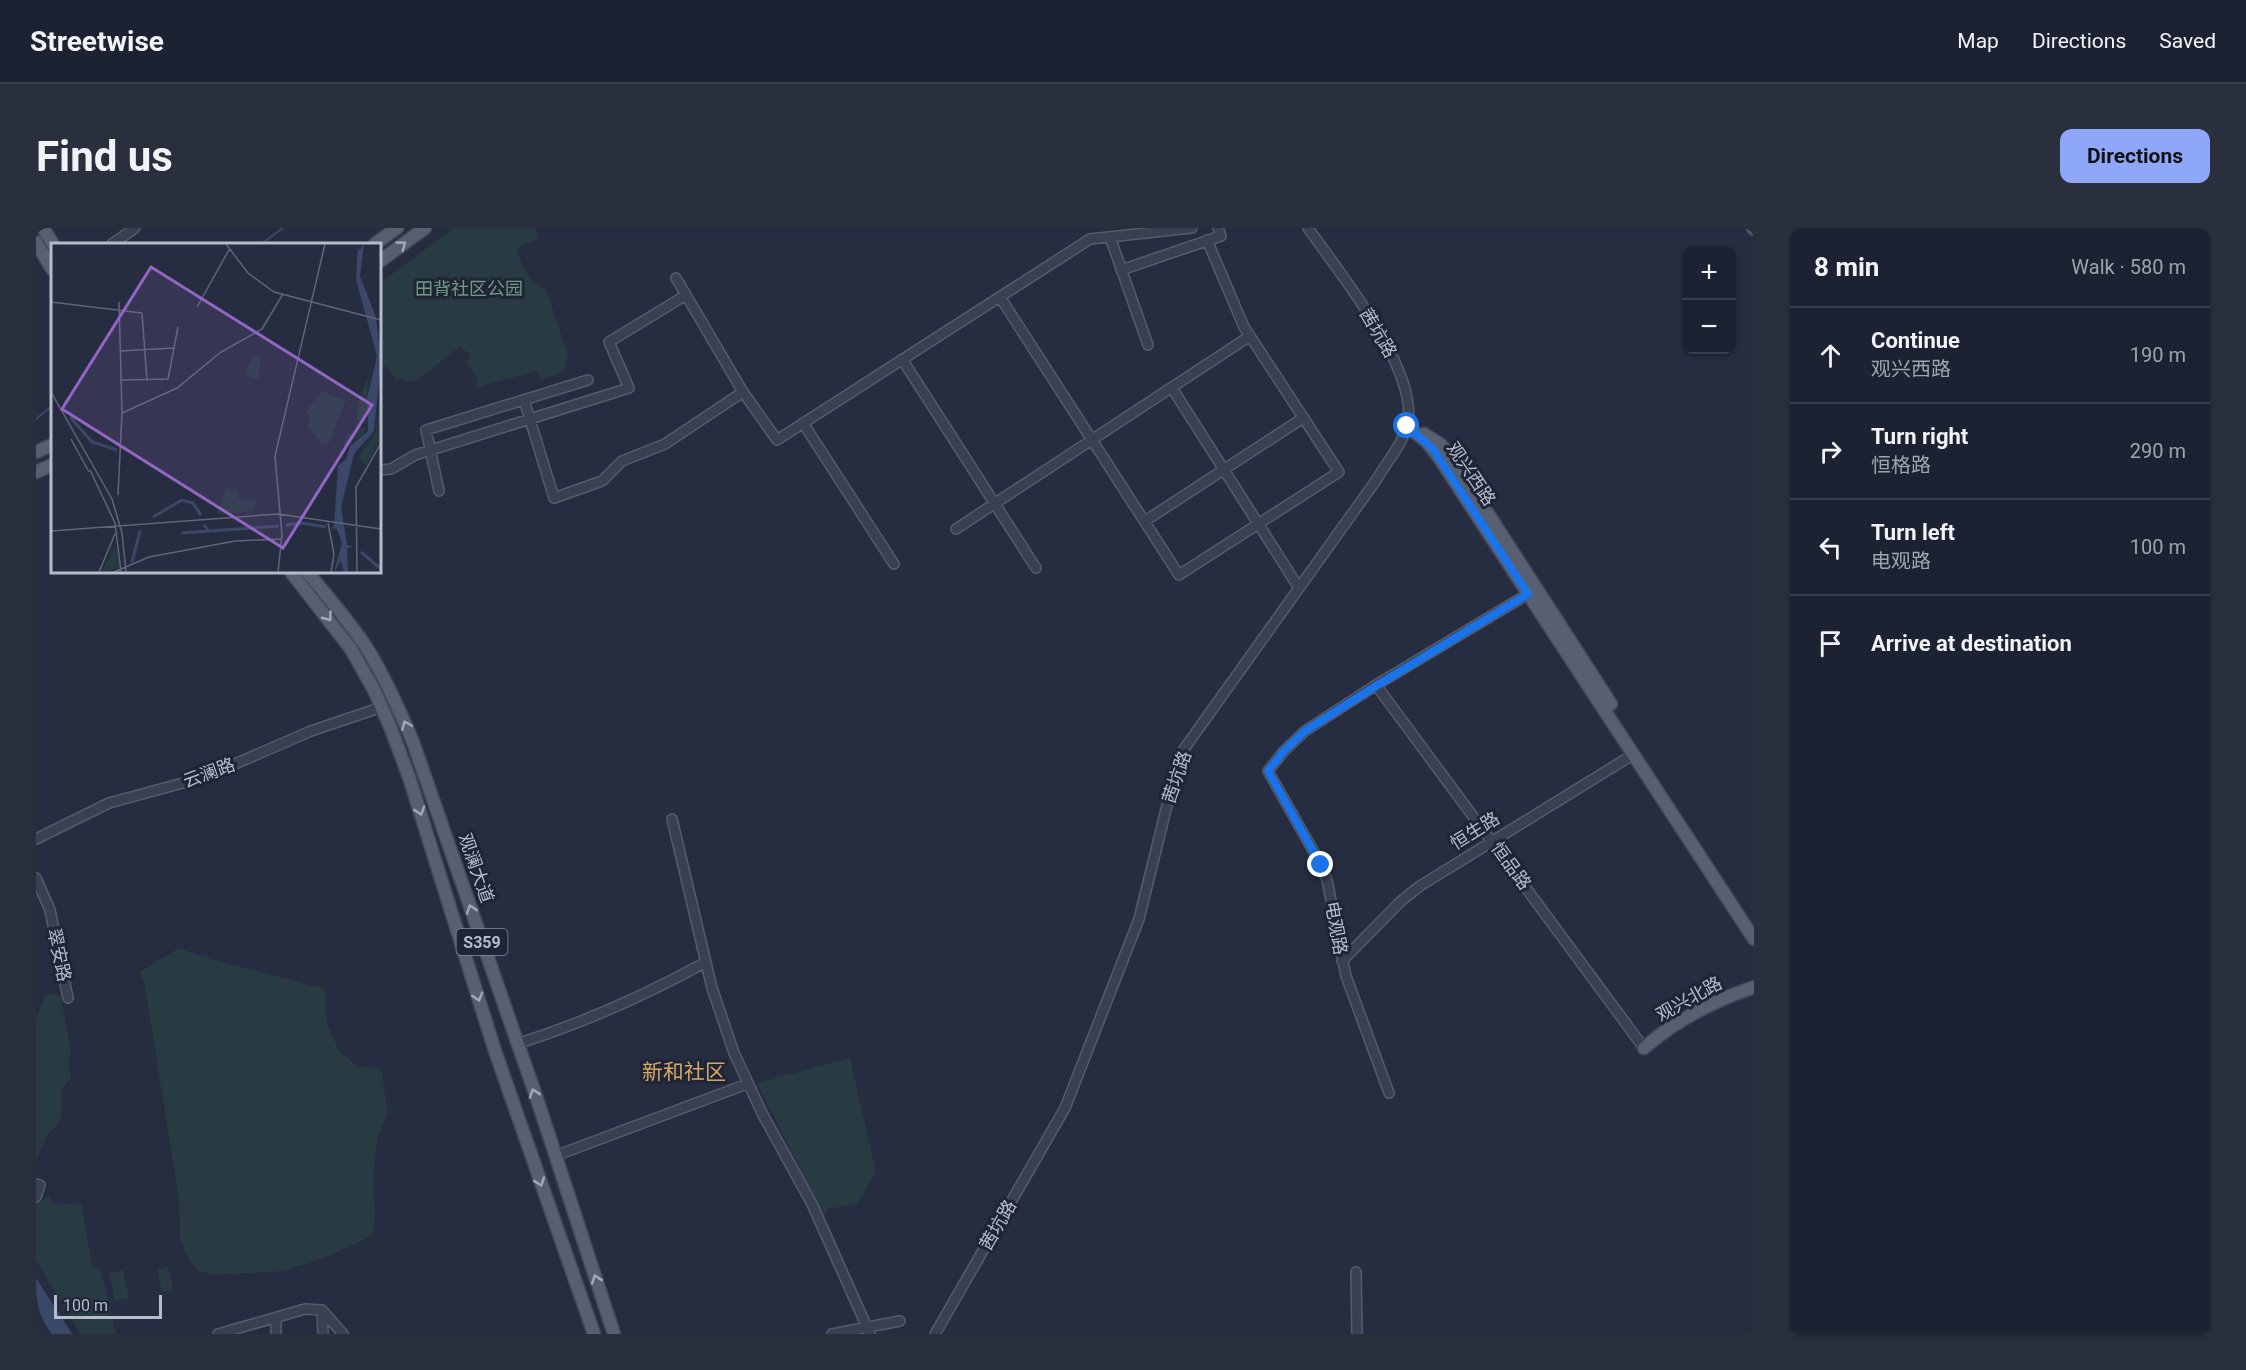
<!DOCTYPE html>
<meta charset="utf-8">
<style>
body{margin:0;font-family:Roboto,"Noto Sans SC",sans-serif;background:#292f3d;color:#f1f3f6}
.controls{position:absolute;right:18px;top:18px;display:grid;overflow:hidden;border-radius:12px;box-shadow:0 2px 4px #0004}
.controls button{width:54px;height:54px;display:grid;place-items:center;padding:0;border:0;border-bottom:2px solid #3a3f4d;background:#1c2231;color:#f1f3f6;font:30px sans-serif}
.scale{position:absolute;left:18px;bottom:15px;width:108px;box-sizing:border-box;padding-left:6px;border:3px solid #b7bccb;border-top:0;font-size:16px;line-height:21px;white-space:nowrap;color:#b7bccb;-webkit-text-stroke:4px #1f2536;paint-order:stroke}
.stop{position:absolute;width:18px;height:18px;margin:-14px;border:4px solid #1a73e8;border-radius:50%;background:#fff}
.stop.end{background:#1a73e8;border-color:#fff;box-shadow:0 2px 6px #0008}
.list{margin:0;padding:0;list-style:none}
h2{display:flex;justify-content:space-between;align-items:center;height:78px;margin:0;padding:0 24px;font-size:26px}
h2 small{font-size:20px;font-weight:400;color:#a0a4ab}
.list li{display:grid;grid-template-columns:39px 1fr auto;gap:18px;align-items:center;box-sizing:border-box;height:96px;padding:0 24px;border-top:2px solid #3a3f4d}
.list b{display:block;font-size:22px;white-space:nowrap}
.list p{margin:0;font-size:20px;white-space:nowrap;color:#a0a4ab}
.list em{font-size:20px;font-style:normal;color:#a0a4ab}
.icon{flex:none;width:33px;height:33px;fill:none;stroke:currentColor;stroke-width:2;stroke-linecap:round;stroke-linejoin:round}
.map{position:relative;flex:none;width:1718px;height:1106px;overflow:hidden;border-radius:12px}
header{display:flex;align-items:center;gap:36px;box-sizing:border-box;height:84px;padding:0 30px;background:#1c2231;border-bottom:2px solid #3a3f4d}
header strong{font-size:28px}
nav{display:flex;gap:33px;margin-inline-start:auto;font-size:21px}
.intro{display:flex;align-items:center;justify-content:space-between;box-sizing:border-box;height:144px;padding:0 36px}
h1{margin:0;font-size:42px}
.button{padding:15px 27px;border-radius:12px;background:#8fa7f8;color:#111;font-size:21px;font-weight:700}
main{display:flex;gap:36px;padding:0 36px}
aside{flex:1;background:#1c2231;border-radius:12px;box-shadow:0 2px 4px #0004}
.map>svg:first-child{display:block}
.green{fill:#283b42}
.water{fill:#3b486a}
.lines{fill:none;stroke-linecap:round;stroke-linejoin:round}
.stream{stroke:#3b486a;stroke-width:2}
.minor-casing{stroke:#555b6b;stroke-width:12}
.major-casing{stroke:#44495a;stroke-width:15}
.minor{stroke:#3a4051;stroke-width:9}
.major{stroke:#585f71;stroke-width:12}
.oneway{stroke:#a4a9b9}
.route{stroke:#1a73e8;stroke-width:8}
.labels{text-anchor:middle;stroke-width:6;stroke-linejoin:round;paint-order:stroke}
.shield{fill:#1f2536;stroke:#898f9e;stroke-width:1.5}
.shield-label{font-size:16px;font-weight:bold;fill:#b7bccb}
.park-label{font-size:18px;fill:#6e9c7f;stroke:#1f2536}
.street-label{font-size:18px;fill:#b7bccb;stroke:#1f2536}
.quarter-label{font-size:21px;fill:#d6a867;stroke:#1f2536}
.inset-river{fill:none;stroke:#3b486a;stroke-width:3}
.inset-road{fill:none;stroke:#606678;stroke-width:1.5}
.view{fill:#9366c4;fill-opacity:0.15;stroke:#9366c4;stroke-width:3}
.inset-edge{fill:none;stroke:#b7bccb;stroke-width:3}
</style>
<header>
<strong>Streetwise</strong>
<nav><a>Map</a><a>Directions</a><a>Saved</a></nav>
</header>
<div class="intro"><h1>Find us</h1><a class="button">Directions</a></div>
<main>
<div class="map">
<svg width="1718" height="1106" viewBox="0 0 1718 1106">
<rect width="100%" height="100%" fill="#262d41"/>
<path class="green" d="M418 0H499L503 11 481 20C485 37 492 54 510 61L532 127 529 141 522 146 504 152 500 143 440 160 441 150 431 133 435 128 424 118 383 151 374 154 366 150 360 151 350 138 344 143V55Z
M143 720 168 729 289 761 291 796 303 823 322 839 345 840 352 886 342 909 337 945 339 982 337 1007 286 1031 245 1043 179 1047 162 1043 154 1034 144 1011 143 970 108 754 104 744Z
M10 766 24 767 35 821 32 835 35 850 26 861 25 888 22 896 11 907 0 933V791Z
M814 830 840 944 821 975 792 981 788 988 721 855Z
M13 968 19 977 45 975 57 1041 64 1040 80 1106H45L0 1032V976Z
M132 1038 137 1062 126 1064 121 1041Z
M87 1042 93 1070 79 1073 73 1045Z"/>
<path class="water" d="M0 1050 36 1106H16C1 1086 0 1073 0 1050Z"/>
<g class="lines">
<path class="stream" d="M225 16 247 0
M0 191 16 178"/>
<defs>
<path id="minor" d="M1074 9 1112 117
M76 16 99 0
M1085 42 1185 8 1182 0
M640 50 707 164 741 212 1054 11 1156 0
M964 69 1143 347 1303 244 1208 99 1171 12
M866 131 1000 340
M1136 160 1263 360
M488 172 518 270 566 253 586 233 629 216 707 164
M767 195 858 336
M344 242 355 241 379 227 593 160 573 114 650 67
M403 263 390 202 552 152
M1109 293 1267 190
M920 301 1214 108
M1340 457 1608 820
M636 591 676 760 698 825 727 887 776 976 834 1106
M0 611 73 575 169 549 275 503 346 479
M0 650 14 682 32 770
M1306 733 1365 673 1384 658 1598 526
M481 816C547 795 610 767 670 734
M1353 865 1310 748 1291 652 1279 626 1232 543 1248 523 1269 503 1340 457 1492 366
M519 928 711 856
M0 956 4 957 0 969
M1320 1044 1321 1106
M286 1082 287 1106
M240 1090V1106
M182 1106 269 1081 286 1082 307 1106
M796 1106 864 1093
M899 1106 1029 880 1103 691 1141 537 1148 521 1341 251C1351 233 1368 215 1372 194 1381 140 1303 44 1272 0"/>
<path id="major" d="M7 0 17 16
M1717 0 1718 1
M0 14 16 41
M339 16 361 0
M344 33 389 0
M1371 198 1391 214 1402 228 1718 711
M1388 206 1404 216 1416 230 1575 476
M0 224 16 217
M0 244 16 237
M255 344 315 421 338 462 355 501 373 549 459 823 558 1106
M271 344C292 369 314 394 332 422 350 451 364 483 377 514L501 871 578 1106
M1608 820C1641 791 1677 773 1718 759"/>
</defs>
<use href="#minor" class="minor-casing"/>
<use href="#major" class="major-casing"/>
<use href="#minor" class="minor"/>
<use href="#major" class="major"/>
</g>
<defs><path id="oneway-chevron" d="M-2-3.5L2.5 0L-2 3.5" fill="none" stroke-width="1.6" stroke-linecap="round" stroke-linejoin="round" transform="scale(1.5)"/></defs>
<g class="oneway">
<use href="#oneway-chevron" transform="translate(366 17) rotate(-36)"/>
<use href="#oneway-chevron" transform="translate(292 389) rotate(53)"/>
<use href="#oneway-chevron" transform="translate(370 497) rotate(-113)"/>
<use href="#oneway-chevron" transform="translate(384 583) rotate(73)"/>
<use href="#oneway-chevron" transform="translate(435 681) rotate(-109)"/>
<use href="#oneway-chevron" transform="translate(442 769) rotate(73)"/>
<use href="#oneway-chevron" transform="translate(498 865) rotate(-109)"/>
<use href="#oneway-chevron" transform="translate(504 954) rotate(71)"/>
<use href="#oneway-chevron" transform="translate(560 1051) rotate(-109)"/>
</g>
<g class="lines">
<path class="route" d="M1285 637 1232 543 1248 523 1269 503 1340 458 1492 366 1397 221 1371 198"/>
</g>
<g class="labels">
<rect class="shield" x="420.5" y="701" width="51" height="26" rx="4.5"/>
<g class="shield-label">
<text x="446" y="720">S359</text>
</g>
<g class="park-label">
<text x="433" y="67">田背社区公园</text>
</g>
<g class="street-label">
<text transform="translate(1342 105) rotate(59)" y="6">茜坑路</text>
<text transform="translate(1435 246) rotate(56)" y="6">观兴西路</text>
<text transform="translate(173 545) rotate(-20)" y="6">云澜路</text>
<text transform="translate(1141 549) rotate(-71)" y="6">茜坑路</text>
<text transform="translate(1439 603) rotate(-32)" y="6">恒生路</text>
<text transform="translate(1475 638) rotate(54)" y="6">恒品路</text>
<text transform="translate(440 640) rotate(71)" y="6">观澜大道</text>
<text transform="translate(1300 700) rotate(80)" y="6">电观路</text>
<text transform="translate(23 727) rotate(78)" y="6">翠安路</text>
<text transform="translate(1653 771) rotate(-29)" y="6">观兴北路</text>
<text transform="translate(962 997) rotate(-60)" y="6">茜坑路</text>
</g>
<g class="quarter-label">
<text x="648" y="851">新和社区</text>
</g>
</g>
<g transform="translate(15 15)">
<rect width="330" height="330" fill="#262d41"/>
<path d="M205 113 210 114 208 137 194 132 200 115ZM317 134 315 179H308L305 176 309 161 305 163ZM330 138V195L315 222 307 215 325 189ZM270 148 295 157 278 200 271 201 256 183 259 174 255 169ZM309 184H315L312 192 291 204 296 192ZM175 244 188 249 187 255 206 258 202 268 166 272ZM66 306 69 325 50 329 61 309Z" fill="#283b42"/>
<path d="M307 1 308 8 313 1 309 33 325 74 330 118 323 188 303 211 290 264 296 302 302 304 296 305 297 329H293L290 318 283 329 291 300 286 286 280 285 283 283 287 223 295 216 299 203 317 188 316 156 326 113 305 37Z" fill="#3b486a"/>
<path class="inset-river" d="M19 174 41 199 66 207M102 274 131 257 142 260 150 272M153 282 158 288 228 283M235 282 251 280 275 284M130 290 158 288M310 309 330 326M81 319 89 288"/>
<path class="inset-road" d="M175 1 197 30 223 49 330 77M0 59 91 70M68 59 71 169M146 64 179 5M91 70 96 138M69 108 123 105M69 137 117 136 127 84M0 149 61 256 71 290 75 329M20 196 38 229M39 227 64 280 70 329M67 252 71 170 126 145 170 109 211 86 232 51M277 280 283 311 280 329M0 288 227 271 330 286M48 329 64 291M63 329 98 314 184 298 230 296M227 329 231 292 224 213 274 1M306 329 305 244 330 200"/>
<path class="view" d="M100 24 321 162 232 305 11 166Z"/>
<rect width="330" height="330" class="inset-edge"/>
</g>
</svg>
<div class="controls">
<button>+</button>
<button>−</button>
</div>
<div class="scale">100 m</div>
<div class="stop" style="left:1371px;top:198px"></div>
<div class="stop end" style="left:1285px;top:637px"></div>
</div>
<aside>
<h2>8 min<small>Walk · 580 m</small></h2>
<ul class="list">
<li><svg class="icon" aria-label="ahead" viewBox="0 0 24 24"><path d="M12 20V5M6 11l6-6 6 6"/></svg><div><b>Continue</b><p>观兴西路</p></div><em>190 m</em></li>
<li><svg class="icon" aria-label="right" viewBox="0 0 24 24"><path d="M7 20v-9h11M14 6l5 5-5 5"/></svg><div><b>Turn right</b><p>恒格路</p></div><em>290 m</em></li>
<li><svg class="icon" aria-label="left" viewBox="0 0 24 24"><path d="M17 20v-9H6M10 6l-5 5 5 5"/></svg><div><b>Turn left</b><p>电观路</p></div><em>100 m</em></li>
<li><svg class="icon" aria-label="arrive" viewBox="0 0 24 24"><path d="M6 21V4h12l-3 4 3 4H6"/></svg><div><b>Arrive at destination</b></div></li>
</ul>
</aside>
</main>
